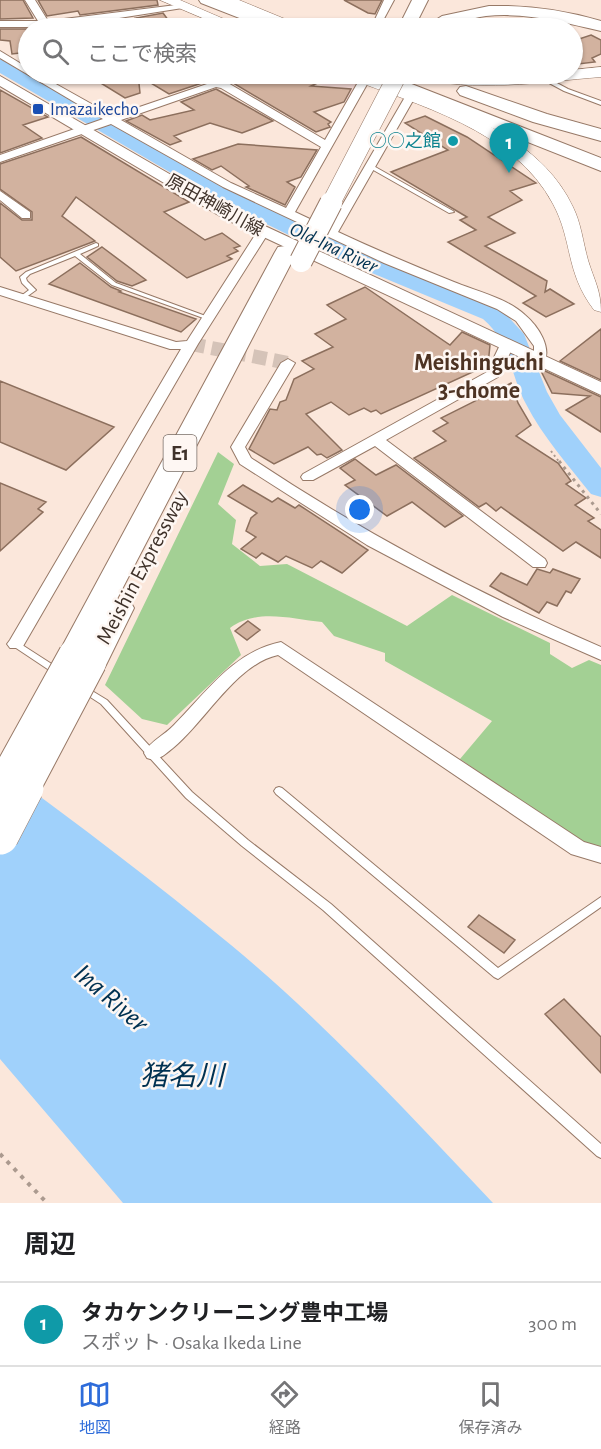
<!DOCTYPE html>
<html lang="ja">
<meta charset="utf-8">
<style>
body{margin:0;font-family:"Alegreya Sans","Noto Sans JP",sans-serif;background:#f6f6f6;color:#202124}
.you{position:absolute;left:360px;top:510px;width:21px;height:21px;margin:-15px;border:4px solid #fff;border-radius:50%;background:#1a73e8;box-shadow:0 0 0 9px #1a73e833}
.badge{display:grid;place-items:center;width:39px;height:39px;border-radius:50%;background:#2e6cda;color:#fff;font-size:20px;font-weight:700}
.pin{position:absolute;translate:-50% -50px;filter:drop-shadow(0 2px 3px #0008)}
.pin::after{content:'';position:absolute;top:32px;width:21px;height:18px;background:inherit;clip-path:polygon(0 0,100% 0,50% 100%)}
.list{margin:0;padding:0;list-style:none}
h2{display:flex;justify-content:space-between;align-items:center;height:78px;margin:0;padding:0 24px;font-size:26px}
h2 small{font-size:20px;font-weight:400;color:#757577}
.list li{display:grid;grid-template-columns:39px 1fr auto;gap:18px;align-items:center;box-sizing:border-box;height:84px;padding:0 24px;border-top:2px solid #e0e0e0}
.list b{display:block;font-size:22px;white-space:nowrap}
.list p{margin:0;font-size:20px;white-space:nowrap;color:#757577}
.list em{font-size:20px;font-style:normal;color:#757577}
.icon{flex:none;width:33px;height:33px;fill:none;stroke:currentColor;stroke-width:2;stroke-linecap:round;stroke-linejoin:round}
.map{position:relative;flex:none;width:601px;height:1203px;overflow:hidden}
.search{position:absolute;background:#fff;box-shadow:0 2px 4px #0004;left:18px;right:18px;top:18px;height:66px;display:flex;align-items:center;gap:15px;box-sizing:border-box;padding:0 21px;border-radius:33px;color:#757577;font-size:22px}
.sheet{height:162px;background:#fff}
nav{display:flex;justify-content:space-around;align-items:center;box-sizing:border-box;height:84px;border-top:2px solid #e0e0e0;background:#fff;font-size:16px;color:#757577}
nav a{display:grid;justify-items:center;gap:3px}
nav .on{color:#2e6cda}
.map>svg:first-child{display:block}
.commercial{fill:#f5dad6}
.green{fill:#a3d094}
.water{fill:#a0d1fb}
.lines{fill:none;stroke-linecap:round;stroke-linejoin:round}
.river{fill:#a0d1fb;fill-rule:evenodd}
.building{fill:#d2b29f;stroke:#8c6f5d;stroke-width:1.5}
.street-tunnel{stroke:#d5c3b8;stroke-width:14;stroke-dasharray:14 7;stroke-linecap:butt}
.lane-casing{stroke:#977967;stroke-width:2}
.street-casing{stroke:#977967;stroke-width:2}
.secondary-casing{stroke:#977967;stroke-width:2}
.primary-casing{stroke:#977967;stroke-width:1}
.highway-casing{stroke:#977967;stroke-width:2}
.path-far2{stroke:#ab9a8f;stroke-width:2;stroke-dasharray:2 3;stroke-linecap:butt}
.path-far1{stroke:#ab9a8f;stroke-width:3;stroke-dasharray:3 4.5;stroke-linecap:butt}
.path{stroke:#ab9a8f;stroke-width:4;stroke-dasharray:4 6;stroke-linecap:butt}
.lane{fill:#fff;fill-rule:evenodd}
.street{fill:#fff;fill-rule:evenodd}
.secondary{fill:#fff;fill-rule:evenodd}
.primary{fill:#fff;fill-rule:evenodd}
.highway{fill:#fff;fill-rule:evenodd}
.highway-bridge-far3-casing{stroke:#977967;stroke-width:19;stroke-linecap:butt}
.highway-bridge-far2-casing{stroke:#977967;stroke-width:24;stroke-linecap:butt}
.highway-bridge-far1-casing{stroke:#977967;stroke-width:30;stroke-linecap:butt}
.highway-bridge-casing{stroke:#977967;stroke-width:38;stroke-linecap:butt}
.highway-bridge-far3{stroke:#fff;stroke-width:18}
.highway-bridge-far2{stroke:#fff;stroke-width:22}
.highway-bridge-far1{stroke:#fff;stroke-width:28}
.highway-bridge{stroke:#fff;stroke-width:37}
.transit-dot{fill:#1a4fb4;stroke:#fef7f3;stroke-width:2}
.culture-dot{fill:#0f9aa8;stroke:#fef7f3;stroke-width:2}
.labels{text-anchor:middle;stroke-width:5;stroke-linejoin:round;paint-order:stroke}
.far-transit-label{font-size:18px;fill:#164399;stroke:#fef7f3;text-anchor:start}
.far-culture-label{font-size:18px;fill:#0d838f;stroke:#fef7f3;text-anchor:end}
.far-street-label{font-size:18px;fill:#3f322a;stroke:#fef7f3}
.far-water-label{font-size:20px;font-style:italic;fill:#003151;stroke:#fef7f3}
.shield{fill:#fef7f3;stroke:#786d66;stroke-width:1.5}
.shield-label{font-size:21px;font-weight:bold;fill:#3f322a}
.street-label{font-size:22px;fill:#3f322a;stroke:#fef7f3}
.neighbourhood-label{font-size:24px;font-weight:bold;fill:#4d3323;stroke:#fef7f3}
.near-water-label{font-size:28px;font-style:italic;fill:#003151;stroke:#fef7f3}
</style>
<div class="map">
<svg width="601" height="1203" viewBox="0 0 601 1203">
<rect width="100%" height="100%" fill="#fbe7db"/>
<path class="commercial" d="M301 74H335L357 83 349 101Z"/>
<path class="green" d="M218 452 234 464 218 504 236 520 232 544 260 566 287 564 407 626 452 595 550 643V654L572 668 589 660 601 665V848L576 839 460 759 492 721 385 661V653L334 636 322 622C291 619 257 608 230 628L241 655 167 725 142 719 105 685Z"/>
<path class="water" d="M0 767C78 824 156 883 231 945 324 1022 410 1115 493 1203H123L0 1059Z"/>
<g class="lines">
<path class="river" d="M0 59 237 192 354 249 501 309 524 334 547 392 560 415 601 468V497L591 494C568 465 543 437 526 404 510 374 510 342 483 319L338 259 221 202 0 73Z"/>
</g>
<path class="building" d="M0 0H23L33 18 0 19Z
M38 0H157L158 5 80 15 78 11 47 16Z
M344 0H382L375 14 368 13Z
M163 13 174 28H155L136 18Z
M0 29H28V52L12 54 10 41 0 40Z
M591 35 601 40V54L592 58 595 62 578 64 573 56V41Z
M86 74H138L140 93 125 98Z
M258 74H337L311 86 351 89 344 102 314 112 331 122 328 124 330 127 316 132 233 83Z
M168 75H175L187 81 195 79 202 83 169 94 149 82Z
M216 89 273 121 242 133 210 123 174 136 181 141 170 145 126 121 142 115 150 120 194 110 181 102Z
M0 90 48 117 23 125 42 138 0 153Z
M425 116 467 137 536 183 510 191 522 200 488 217 515 233 485 246 547 281 545 292 550 289 574 304 546 317 523 303 536 296 448 242 476 230 460 220 467 217 391 172 448 150 405 123Z
M81 137 189 202 164 212 205 240 222 233 240 246 234 248 238 251 227 256 232 259 187 278 76 197 62 216 95 241 16 271 0 257V203L22 220H32V212L0 189V164Z
M238 144 317 150 301 177 287 182 295 187 285 205 246 187 249 186 221 166 212 170 193 159Z
M102 247 146 280 132 286 117 281 87 257Z
M80 263 111 287 121 291 119 292 196 319 181 332 49 284Z
M365 287 450 345 462 332 490 345 488 365 381 414 376 410 371 412 364 408 349 415 331 402 306 414 342 450 327 458 321 454 317 455 308 447 274 464 249 449 270 409 277 410 280 402 286 400 294 379 314 369 302 361 333 347 315 334 346 319 327 305Z
M601 329V380L560 361Z
M543 370 601 397V432L566 410 590 396 552 393 541 371Z
M0 381 114 427 66 470 0 442Z
M511 383 518 403 531 425 516 436 558 463 571 481 566 484 586 498 575 505 594 518 588 521 601 530V558L576 542 563 551 501 507 496 511 486 503 479 507 414 458 446 441 433 431 448 423 441 418Z
M355 459 376 475 396 465 463 516 445 527 412 502 387 516 345 485 355 480 340 468Z
M0 483 46 502 38 509 43 512 0 551Z
M243 485 272 502 278 498 295 508 299 505 368 550 342 573 321 561 312 568 286 556 278 562 262 553 256 558 241 549 256 537 246 531 251 518 257 513 228 496Z
M537 569 550 573 553 569 580 579 571 593 566 591 557 606 547 602 539 613 490 586 501 573 527 585Z
M248 621 260 630 247 640 235 631Z
M479 915 515 940 504 953 468 927Z
M564 999 601 1037V1073L545 1014Z"/>
<g class="lines">
<path class="street-tunnel" d="M191 344 288 363"/>
<defs>
<path id="lane" d="M540 74 568 89 601 101V105L564 91 538 77 537 76Z
M370 164 453 211 454 212 449 213 368 167 367 166Z
M96 243 98 244V246L80 254 116 283 211 318 208 320 206 319 112 285 75 256 30 274 26 278 27 281 36 290 25 298H21V296L29 290 22 283 20 277 26 272Z
M16 641 61 670 62 672 61 674H55L13 646 12 644 13 642Z
M84 686 107 700 192 792 248 840 331 904 601 1144V1158L597 1156 323 910 242 846 186 798 101 704 81 691 80 689 81 687Z
M279 787 282 788 498 968 601 897V907L498 979 494 977 276 794 274 791 276 788Z"/>
<path id="street" d="M25 0H35L48 21 184 4 189 7 62 27H0V21H38Z
M384 0H394L379 28H371Z
M0 51 28 68V74H38L113 116 207 84 192 74H204L216 80 236 74H249L228 83 325 140 361 77H369L370 79 295 212 329 228 405 97 414 95 415 97 338 232C376 250 415 266 454 282 476 291 507 298 525 315 538 326 552 347 544 363H534V346L516 321 497 309 384 263 223 187 111 124 0 162V155L103 119 0 58ZM216 87 221 88 321 147 286 208 231 183 121 120Z
M0 191 30 212V218H22L0 200Z
M263 228 269 232 198 344 22 648H10L7 644 10 640 181 349H170L0 295V287L176 342 187 341 257 232Z
M507 341 514 345 498 377 386 440 545 559 547 563 545 567H533L375 446 313 480H303L301 477 303 474 487 372 500 345Z
M288 359 295 363 245 447 251 458C362 532 478 594 601 647V660L503 617 367 545 240 464 231 447 281 363Z
M281 642 584 842 601 847V863L571 854 278 655C236 664 205 722 173 748 164 755 158 762 147 758L144 753C150 741 165 735 174 725 207 692 233 652 281 642Z"/>
<path id="secondary" d="M0 76 237 213 601 382V395L225 219 0 86Z"/>
<path id="primary" d="M160 0H180L245 28H226Z
M219 0H239L307 28H288Z
M601 67V77C539 82 476 93 414 77L412 74 486 76 572 74V70Z
M343 74C370 71 397 86 421 95 479 118 545 147 573 207 581 223 583 242 588 260 594 280 601 290 601 312L594 310C565 272 573 241 553 204 514 130 418 105 345 77Z"/>
<path id="highway" d="M199 0H221L284 24 286 28H265L201 3Z
M412 0H428L414 28H398Z
M489 6C528 5 564 10 601 21V31C563 22 525 12 486 16 464 19 444 30 423 28L442 16Z
M363 74H386L601 158V171L366 78Z
M466 86 547 114 601 129V141L533 122 460 95 457 91 460 87Z
M286 246 294 247 297 252 117 599 130 601 134 608 107 663 103 671 92 674 81 671 77 664 63 662 58 654 275 252 278 247Z"/>
</defs>
<use href="#lane" class="lane-casing"/>
<use href="#street" class="street-casing"/>
<use href="#secondary" class="secondary-casing"/>
<use href="#primary" class="primary-casing"/>
<use href="#highway" class="highway-casing"/>
<path class="path-far2" d="M551 451 560 463"/>
<path class="path-far1" d="M559 461 601 514"/>
<path class="path" d="M0 1154 47 1203"/>
<use href="#lane" class="lane"/>
<use href="#street" class="street"/>
<use href="#secondary" class="secondary"/>
<use href="#primary" class="primary"/>
<use href="#highway" class="highway"/>
<defs>
<path id="highway-bridge-far3" d="M330 205 398 74"/>
<path id="highway-bridge-far2" d="M301 261 331 203"/>
<path id="highway-bridge-far1" d="M0 786 73 654
M25 790 92 663"/>
<path id="highway-bridge" d="M0 836 25 788"/>
</defs>
<use href="#highway-bridge-far3" class="highway-bridge-far3-casing"/>
<use href="#highway-bridge-far2" class="highway-bridge-far2-casing"/>
<use href="#highway-bridge-far1" class="highway-bridge-far1-casing"/>
<use href="#highway-bridge" class="highway-bridge-casing"/>
<use href="#highway-bridge-far3" class="highway-bridge-far3"/>
<use href="#highway-bridge-far2" class="highway-bridge-far2"/>
<use href="#highway-bridge-far1" class="highway-bridge-far1"/>
<use href="#highway-bridge" class="highway-bridge"/>
</g>
<rect class="transit-dot" x="32" y="103" width="12" height="12" rx="3"/>
<circle class="culture-dot" cx="453" cy="141" r="6"/>
<g class="labels">
<g class="far-transit-label">
<text x="50" y="115">Imazaikecho</text>
</g>
<g class="far-culture-label">
<text x="441" y="147">○○之館</text>
</g>
<g class="far-street-label">
<text transform="translate(215 205) rotate(29)" y="6">原田神崎川線</text>
</g>
<g class="far-water-label">
<text transform="translate(334 247) rotate(25)" y="7">Old-Ina River</text>
</g>
<rect class="shield" x="163.5" y="435" width="33" height="36" rx="4.5"/>
<g class="shield-label">
<text x="180" y="460">E1</text>
</g>
<g class="street-label">
<text transform="translate(141 567) rotate(-62)" y="8">Meishin Expressway</text>
</g>
<g class="neighbourhood-label">
<text x="479" y="370">Meishinguchi<tspan x="479" dy="28">3-chome</tspan></text>
</g>
<g class="near-water-label">
<text transform="translate(112 997) rotate(41)" y="10">Ina River</text>
<text x="182" y="1085">猪名川</text>
</g>
</g>
</svg>
<div class="you"></div>
<div class="pin badge" style="left:509px;top:173px;background:#0f9aa8">1</div>
<div class="search"><svg class="icon" aria-label="search" viewBox="0 0 24 24"><circle cx="10" cy="10" r="6"/><path d="M15 15l6 6"/></svg>ここで検索</div>
</div>
<section class="sheet">
<h2>周辺<small></small></h2>
<ul class="list">
<li><span class="badge" style="background:#0f9aa8">1</span><div><b>タカケンクリーニング豊中工場</b><p>スポット · Osaka Ikeda Line</p></div><em>300 m</em></li>
</ul>
</section>
<nav>
<a class="on"><svg class="icon" aria-label="map" viewBox="0 0 24 24"><path d="M3 6l6-2 6 2 6-2v14l-6 2-6-2-6 2zM9 4v14M15 6v14"/></svg>地図</a>
<a><svg class="icon" aria-label="directions" viewBox="0 0 24 24"><path d="M12 3l9 9-9 9-9-9zM9 14v-3h6M13 9l2 2-2 2"/></svg>経路</a>
<a><svg class="icon" aria-label="saved" viewBox="0 0 24 24"><path d="M7 4h10v16l-5-4-5 4z"/></svg>保存済み</a>
</nav>
